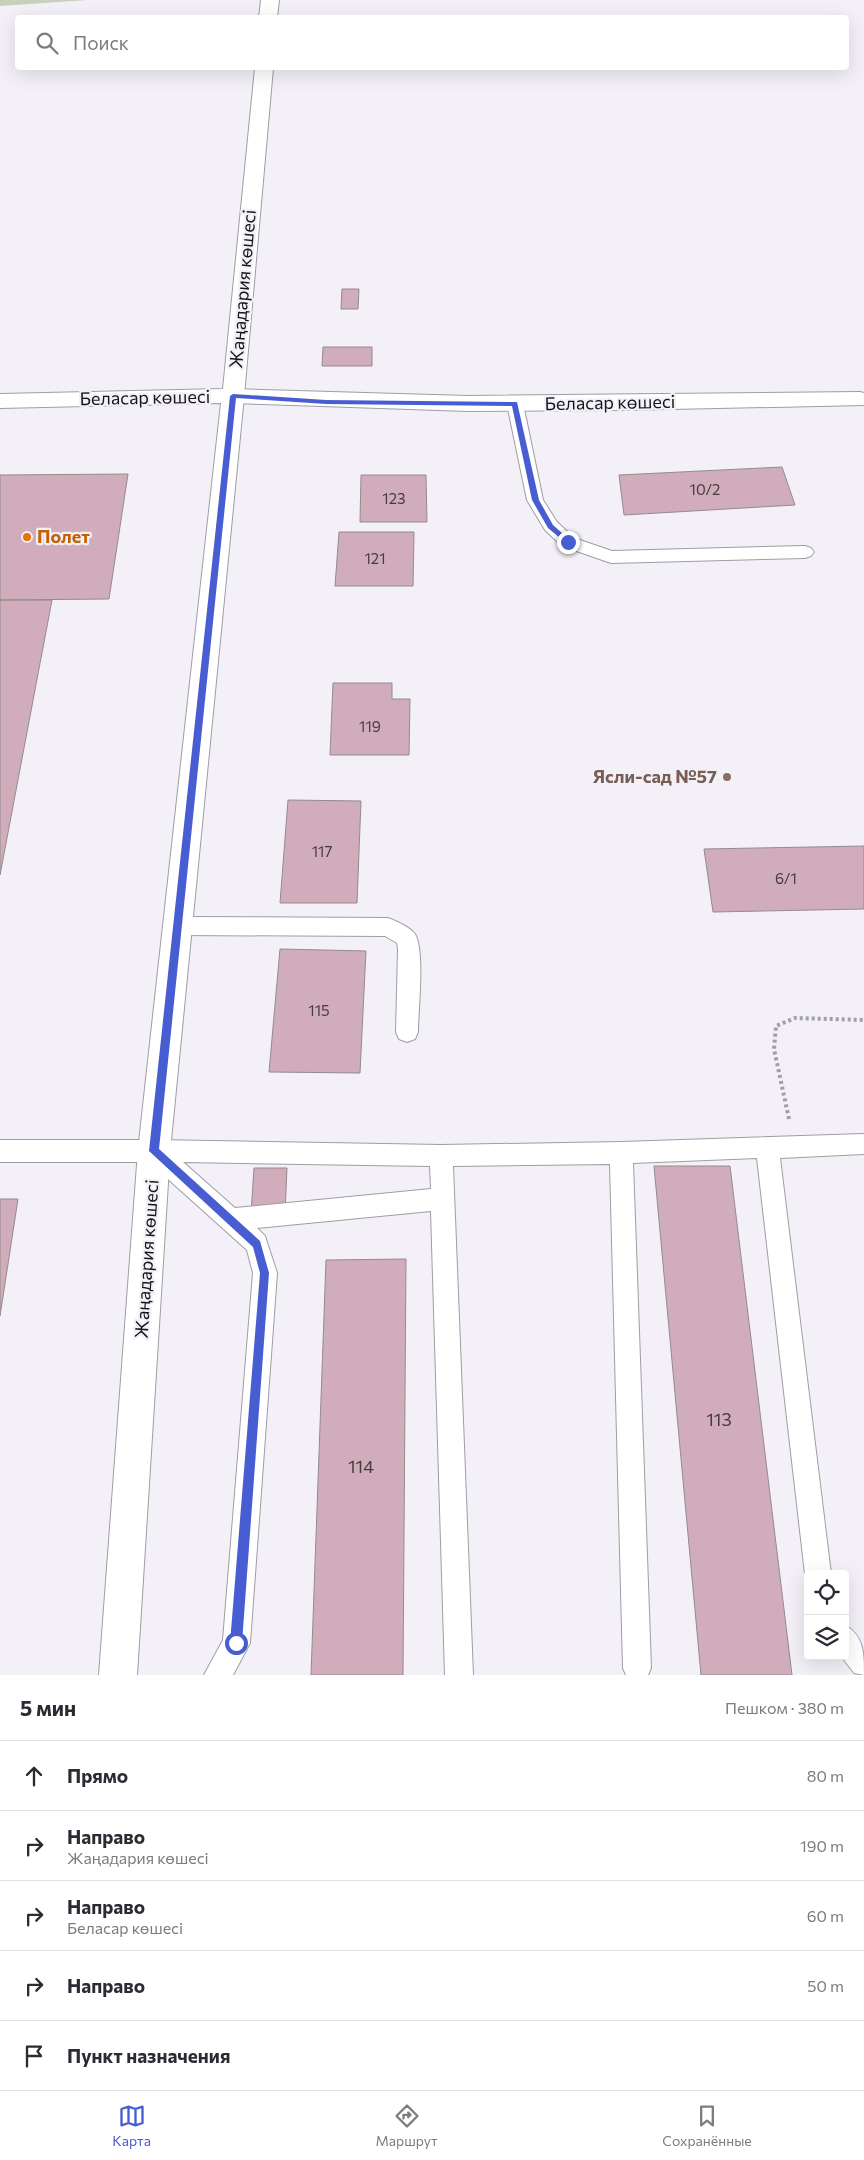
<!DOCTYPE html>
<html lang="ru">
<meta charset="utf-8">
<style>
body{margin:0;font-family:Commissioner,sans-serif;background:#f7f7f7;color:#2b2b33}
.controls{position:absolute;right:15px;bottom:15px;display:grid;overflow:hidden;border-radius:5px;box-shadow:0 5px 20px #0002}
.controls button{width:45px;height:45px;display:grid;place-items:center;padding:0;border:0;border-bottom:1px solid #e1e1e2;background:#fff;color:#2b2b33;font:25px sans-serif}
.stop{position:absolute;width:15px;height:15px;margin:-11px;border:4px solid #495dd2;border-radius:50%;background:#fff}
.stop.end{background:#495dd2;border-color:#fff;box-shadow:0 1px 5px #0008}
.list{margin:0;padding:0;list-style:none}
h2{display:flex;justify-content:space-between;align-items:center;height:65px;margin:0;padding:0 20px;font-size:21px}
h2 small{font-size:16px;font-weight:400;color:#7c7c81}
.list li{display:grid;grid-template-columns:32px 1fr auto;gap:15px;align-items:center;box-sizing:border-box;height:70px;padding:0 20px;border-top:1px solid #e1e1e2}
.list b{display:block;font-size:19px;white-space:nowrap}
.list p{margin:0;font-size:16px;white-space:nowrap;color:#7c7c81}
.list em{font-size:16px;font-style:normal;color:#7c7c81}
.icon{flex:none;width:28px;height:28px;fill:none;stroke:currentColor;stroke-width:2;stroke-linecap:round;stroke-linejoin:round}
.map{position:relative;flex:none;width:864px;height:1675px;overflow:hidden}
.search{position:absolute;background:#fff;box-shadow:0 5px 20px #0002;left:15px;right:15px;top:15px;height:55px;display:flex;align-items:center;gap:12px;box-sizing:border-box;padding:0 18px;border-radius:5px;color:#7c7c81;font-size:19px}
.sheet{height:415px;background:#fff}
nav{display:flex;justify-content:space-around;align-items:center;box-sizing:border-box;height:70px;border-top:1px solid #e1e1e2;background:#fff;font-size:14px;color:#7c7c81}
nav a{display:grid;justify-items:center;gap:2px}
nav .on{color:#495dd2}
.map>svg:first-child{display:block}
.green{fill:#c8d2ba}
.building{fill:#d1acba;stroke:#948b8e}
.lines{fill:none;stroke-linecap:round;stroke-linejoin:round}
.lane-casing{stroke:#9f9da4;stroke-width:2}
.street-casing{stroke:#9f9da4;stroke-width:2}
.secondary-casing{stroke:#9f9da4;stroke-width:2}
.path{stroke:#a19fa5;stroke-width:4;stroke-dasharray:3 3;stroke-linecap:butt}
.lane{fill:#fff;fill-rule:evenodd}
.street{fill:#fff;fill-rule:evenodd}
.secondary{fill:#fff;fill-rule:evenodd}
.route{fill:#495dd2}
.food-dot{fill:#e8710a;stroke:#f3f0f8;stroke-width:2}
.education-dot{fill:#8d6e63;stroke:#f3f0f8;stroke-width:2}
.labels{text-anchor:middle;stroke-width:4.5;stroke-linejoin:round;paint-order:stroke}
.number-label{font-size:15px;fill:#453c40}
.street-label{font-size:18px;fill:#161618;stroke:#f3f0f8}
.food-label{font-size:18px;font-weight:bold;fill:#c56008;stroke:#f3f0f8;text-anchor:start}
.education-label{font-size:18px;font-weight:bold;fill:#785e54;stroke:#f3f0f8;text-anchor:end}
.near-number-label{font-size:18px;fill:#453c40}
</style>
<div class="map">
<svg width="864" height="1675" viewBox="0 0 864 1675">
<rect width="100%" height="100%" fill="#f3f0f8"/>
<path class="green" d="M0 0H88L0 6Z"/>
<path class="building" d="M342 289H359L358 309H341Z
M323 347H372V366H322Z
M782 467 795 505 624 515 619 475Z
M128 474 109 599 0 600V475Z
M361 475H426L427 522H360Z
M339 532H414L413 586H335Z
M0 600H52L0 875Z
M333 683H392V699H410L409 755H330Z
M288 800 361 801 357 903H280Z
M864 846V909L713 912 704 849Z
M280 949 366 951 360 1073 269 1072Z
M654 1166H730L792 1675H701Z
M254 1168H287L285 1213H251Z
M0 1199H18L0 1316Z
M406 1259 403 1675H311L326 1260Z"/>
<g class="lines">
<defs>
<path id="lane" d="M515 399 521 400 523 404 543 500 557 522 574 538 612 551 805 546 811 548 814 552 811 556 805 558 611 563 562 546 545 530 527 500 507 404 509 400Z
M178 917 388 918C396 921 410 927 415 934 425 951 418 1010 418 1032L415 1039 407 1042 399 1039 396 1032 398 949 397 943 385 936 178 935 171 932 168 926 171 920Z
M864 1134V1154L780 1158 831 1574H808V1581L805 1574 757 1158 633 1163 651 1668 648 1675H626L623 1668 610 1164 453 1166 473 1675H445L431 1211 257 1228 265 1236 277 1273 250 1643 233 1675H204L223 1640 253 1273 247 1250 149 1162H0V1140H154L441 1145 621 1142ZM183 1162 430 1166 431 1189 235 1208Z
M845 1625C864 1636 864 1653 864 1675L854 1673 841 1656H845Z"/>
<path id="street" d="M233 389 468 396 860 392 864 393V405L625 410 468 411 233 403 225 401 222 396 225 391Z"/>
<path id="secondary" d="M261 0H279L277 18H259Z
M255 68H273L244 396 170 1151 137 1675H99L138 1151 221 403 0 408V394L223 389Z"/>
</defs>
<use href="#lane" class="lane-casing"/>
<use href="#street" class="street-casing"/>
<use href="#secondary" class="secondary-casing"/>
<path class="path" d="M789 1119 774 1049 776 1026 795 1018 864 1020"/>
<use href="#lane" class="lane"/>
<use href="#street" class="street"/>
<use href="#secondary" class="secondary"/>
</g>
<path class="route" d="M233 394 326 400 517 402 539 500 553 525 572 542 566 543 548 528 532 500 512 406 326 404 236 398 159 1149 260 1241 269 1273 242 1643 240 1647 236 1649 232 1647 230 1643 260 1273 253 1247 149 1151 230 396Z"/>
<circle class="food-dot" cx="27" cy="537" r="5"/>
<circle class="education-dot" cx="727" cy="777" r="5"/>
<g class="labels">
<g class="number-label">
<text x="705" y="495">10/2</text>
<text x="394" y="504">123</text>
<text x="375" y="564">121</text>
<text x="370" y="732">119</text>
<text x="322" y="857">117</text>
<text x="786" y="884">6/1</text>
<text x="319" y="1016">115</text>
</g>
<g class="street-label">
<text transform="translate(243 289) rotate(-85)" y="6">Жаңадария көшесі</text>
<text transform="translate(145 398) rotate(-1)" y="6">Беласар көшесі</text>
<text transform="translate(610 403) rotate(-1)" y="6">Беласар көшесі</text>
<text transform="translate(147 1259) rotate(-86)" y="6">Жаңадария көшесі</text>
</g>
<g class="food-label">
<text x="37" y="543">Полет</text>
</g>
<g class="education-label">
<text x="717" y="783">Ясли-сад №57</text>
</g>
<g class="near-number-label">
<text x="719" y="1426">113</text>
<text x="361" y="1473">114</text>
</g>
</g>
</svg>
<div class="controls">
<button><svg class="icon" aria-label="locate" viewBox="0 0 24 24"><circle cx="12" cy="12" r="6"/><path d="M12 2v4M12 18v4M2 12h4M18 12h4"/></svg></button>
<button><svg class="icon" aria-label="layers" viewBox="0 0 24 24"><path d="M12 4l9 5-9 5-9-5zM3 14l9 5 9-5"/></svg></button>
</div>
<div class="stop" style="left:236px;top:1643px"></div>
<div class="stop end" style="left:568px;top:542px"></div>
<div class="search"><svg class="icon" aria-label="search" viewBox="0 0 24 24"><circle cx="10" cy="10" r="6"/><path d="M15 15l6 6"/></svg>Поиск</div>
</div>
<section class="sheet">
<h2>5 мин<small>Пешком · 380 m</small></h2>
<ul class="list">
<li><svg class="icon" aria-label="ahead" viewBox="0 0 24 24"><path d="M12 20V5M6 11l6-6 6 6"/></svg><div><b>Прямо</b></div><em>80 m</em></li>
<li><svg class="icon" aria-label="right" viewBox="0 0 24 24"><path d="M7 20v-9h11M14 6l5 5-5 5"/></svg><div><b>Направо</b><p>Жаңадария көшесі</p></div><em>190 m</em></li>
<li><svg class="icon" aria-label="right" viewBox="0 0 24 24"><path d="M7 20v-9h11M14 6l5 5-5 5"/></svg><div><b>Направо</b><p>Беласар көшесі</p></div><em>60 m</em></li>
<li><svg class="icon" aria-label="right" viewBox="0 0 24 24"><path d="M7 20v-9h11M14 6l5 5-5 5"/></svg><div><b>Направо</b></div><em>50 m</em></li>
<li><svg class="icon" aria-label="arrive" viewBox="0 0 24 24"><path d="M6 21V4h12l-3 4 3 4H6"/></svg><div><b>Пункт назначения</b></div></li>
</ul>
</section>
<nav>
<a class="on"><svg class="icon" aria-label="map" viewBox="0 0 24 24"><path d="M3 6l6-2 6 2 6-2v14l-6 2-6-2-6 2zM9 4v14M15 6v14"/></svg>Карта</a>
<a><svg class="icon" aria-label="directions" viewBox="0 0 24 24"><path d="M12 3l9 9-9 9-9-9zM9 14v-3h6M13 9l2 2-2 2"/></svg>Маршрут</a>
<a><svg class="icon" aria-label="saved" viewBox="0 0 24 24"><path d="M7 4h10v16l-5-4-5 4z"/></svg>Сохранённые</a>
</nav>
